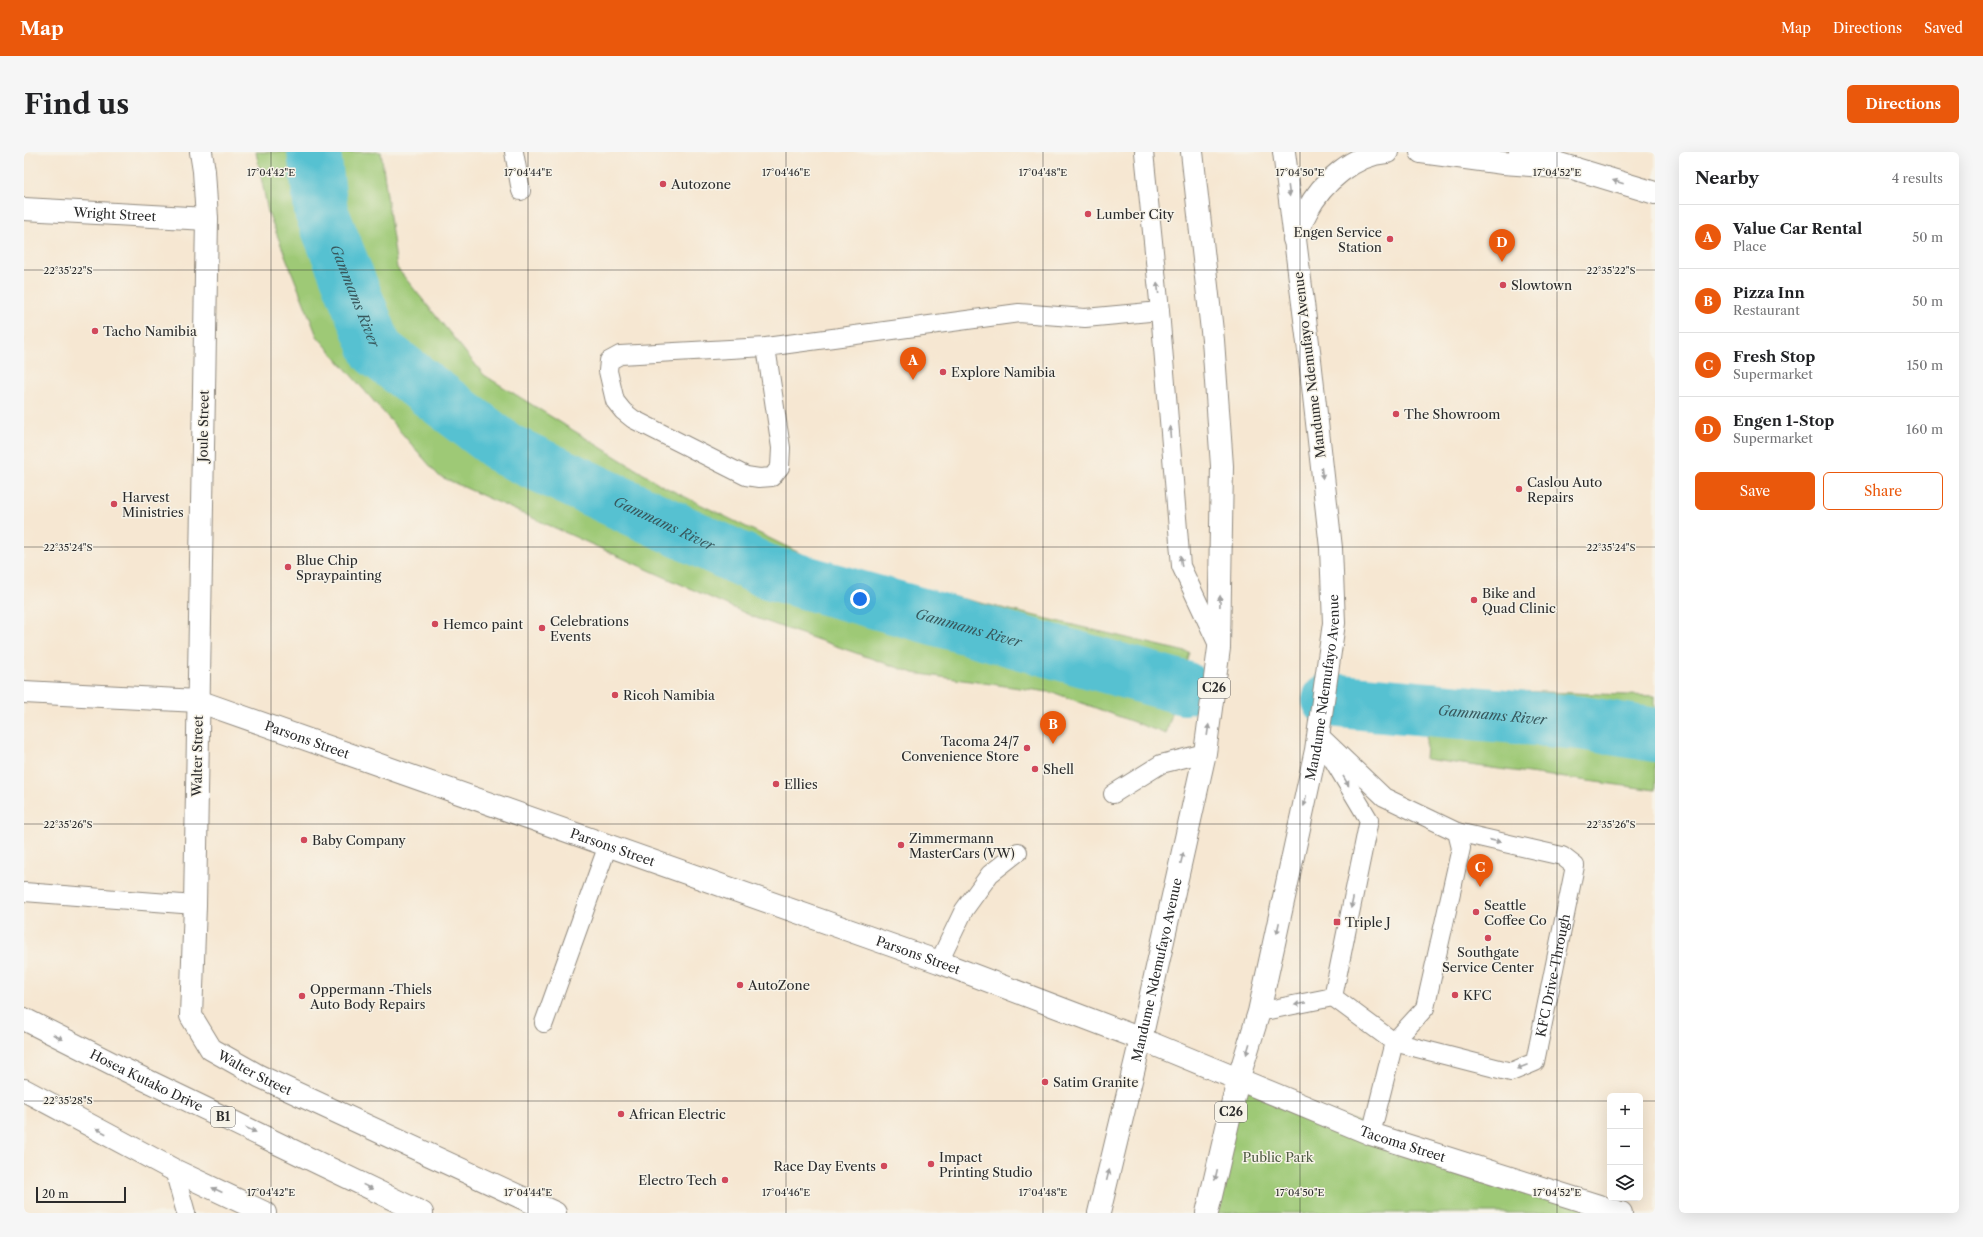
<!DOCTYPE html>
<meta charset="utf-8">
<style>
body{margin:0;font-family:"Libre Caslon Text",serif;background:#f6f6f6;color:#202124}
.controls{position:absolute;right:12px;bottom:12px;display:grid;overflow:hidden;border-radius:6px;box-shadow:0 4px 16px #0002}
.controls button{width:36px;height:36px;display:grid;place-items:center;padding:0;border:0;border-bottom:1px solid #e0e0e0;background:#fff;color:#202124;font:20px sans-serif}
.scale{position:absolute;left:12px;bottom:10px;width:90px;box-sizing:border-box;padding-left:4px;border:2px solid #2b2b2b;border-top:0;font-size:11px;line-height:14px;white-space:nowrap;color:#2b2b2b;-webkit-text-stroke:3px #f7f3e8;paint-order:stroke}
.you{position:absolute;left:836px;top:447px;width:14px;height:14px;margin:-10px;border:3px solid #fff;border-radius:50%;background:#1a73e8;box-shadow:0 0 0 6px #1a73e833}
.badge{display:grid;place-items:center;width:26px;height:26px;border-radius:50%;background:#ea580c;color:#fff;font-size:13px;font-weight:700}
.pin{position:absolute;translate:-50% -33px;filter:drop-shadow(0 1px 2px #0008)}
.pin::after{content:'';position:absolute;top:21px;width:14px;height:12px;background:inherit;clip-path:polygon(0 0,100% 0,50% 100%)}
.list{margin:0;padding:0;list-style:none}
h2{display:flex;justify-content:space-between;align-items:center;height:52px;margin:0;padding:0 16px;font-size:17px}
h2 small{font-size:13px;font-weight:400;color:#757577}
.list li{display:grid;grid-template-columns:26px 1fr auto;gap:12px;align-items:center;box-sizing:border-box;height:64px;padding:0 16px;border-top:1px solid #e0e0e0}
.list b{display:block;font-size:15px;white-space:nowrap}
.list p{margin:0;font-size:13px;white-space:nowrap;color:#757577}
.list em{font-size:13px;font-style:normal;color:#757577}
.actions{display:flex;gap:8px;padding:12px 16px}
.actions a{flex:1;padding:9px 0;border:1px solid #ea580c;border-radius:6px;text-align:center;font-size:14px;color:#ea580c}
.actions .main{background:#ea580c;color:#fff}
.icon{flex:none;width:22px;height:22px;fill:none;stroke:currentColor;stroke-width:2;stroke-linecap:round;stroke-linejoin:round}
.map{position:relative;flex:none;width:1631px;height:1061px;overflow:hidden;border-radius:6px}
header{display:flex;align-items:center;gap:24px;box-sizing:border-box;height:56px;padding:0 20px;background:#ea580c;color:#fff}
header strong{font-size:19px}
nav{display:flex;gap:22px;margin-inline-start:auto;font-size:14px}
.intro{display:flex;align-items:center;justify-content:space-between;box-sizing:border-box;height:96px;padding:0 24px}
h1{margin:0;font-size:28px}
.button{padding:10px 18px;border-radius:6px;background:#ea580c;color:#fff;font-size:14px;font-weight:700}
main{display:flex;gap:24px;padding:0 24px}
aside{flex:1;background:#fff;border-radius:6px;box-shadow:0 4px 16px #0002}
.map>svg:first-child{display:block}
.green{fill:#9ec976;stroke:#647a50}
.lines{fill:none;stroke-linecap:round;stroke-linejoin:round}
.river{stroke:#56c1d1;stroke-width:54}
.lane-casing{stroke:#90897e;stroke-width:20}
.street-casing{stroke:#90897e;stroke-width:24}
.secondary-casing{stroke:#90897e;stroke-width:24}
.primary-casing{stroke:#90897e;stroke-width:24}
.lane{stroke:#fff;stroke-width:18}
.street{stroke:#fff;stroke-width:22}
.secondary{stroke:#fff;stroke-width:22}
.primary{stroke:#fff;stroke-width:22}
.oneway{fill:#a0a0a0}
.ticks{fill:none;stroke:#2b2b2b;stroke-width:1;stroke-opacity:0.45}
.poi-dot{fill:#d1495b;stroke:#f7f3e8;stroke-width:1.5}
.labels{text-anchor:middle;stroke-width:3;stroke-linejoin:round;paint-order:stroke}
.shield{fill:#f7f3e8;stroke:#686764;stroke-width:1}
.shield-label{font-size:12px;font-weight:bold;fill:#2b2b2b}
.poi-label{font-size:13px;fill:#2b2b2b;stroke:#f7f3e8;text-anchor:start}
.street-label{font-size:13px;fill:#2b2b2b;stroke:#f7f3e8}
.park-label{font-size:13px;fill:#4e5a42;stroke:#f7f3e8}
.water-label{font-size:14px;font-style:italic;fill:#38585d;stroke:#f7f3e8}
.ticks-label{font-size:10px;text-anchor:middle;fill:#2b2b2b;stroke:#f7f3e8;stroke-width:3;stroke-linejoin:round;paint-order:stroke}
</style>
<header>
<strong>Map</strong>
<nav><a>Map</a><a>Directions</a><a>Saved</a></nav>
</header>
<div class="intro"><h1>Find us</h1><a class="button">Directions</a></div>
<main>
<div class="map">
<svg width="1631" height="1061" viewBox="0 0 1631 1061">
<rect width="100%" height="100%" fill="#f7f3e8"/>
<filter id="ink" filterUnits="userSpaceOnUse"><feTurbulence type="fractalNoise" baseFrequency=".025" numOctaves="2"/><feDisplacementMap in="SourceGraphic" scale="8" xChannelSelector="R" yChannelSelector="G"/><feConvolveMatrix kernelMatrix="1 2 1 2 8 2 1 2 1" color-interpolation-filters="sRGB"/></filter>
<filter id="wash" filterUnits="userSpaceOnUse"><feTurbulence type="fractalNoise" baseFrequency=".012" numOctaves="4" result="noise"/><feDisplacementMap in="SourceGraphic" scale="16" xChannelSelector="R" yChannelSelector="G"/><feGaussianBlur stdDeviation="0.9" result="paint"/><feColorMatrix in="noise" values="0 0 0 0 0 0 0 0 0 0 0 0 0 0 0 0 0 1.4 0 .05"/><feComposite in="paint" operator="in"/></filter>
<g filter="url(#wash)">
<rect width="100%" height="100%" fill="#f6e7d2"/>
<path class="green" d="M232 0H357L373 116 460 223 639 334 802 414 1166 501 1142 582 1031 541 889 521 732 466 415 324 293 184 244 60Z
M1406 536 1631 544V638L1401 607Z
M1214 928 1597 1061H1183Z"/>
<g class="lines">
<g class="river">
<path id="s1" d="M290 0 297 59 353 199 483 298 744 420 1160 536"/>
<path id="s2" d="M1305 548 1557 571 1631 583"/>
</g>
</g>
</g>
<g filter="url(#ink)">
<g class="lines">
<defs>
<g id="lane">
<path d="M490 0 497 39"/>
<path d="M1120 0 1136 159 1157 414 1195 495"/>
<path d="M742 195 757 296 756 315 748 325 735 326 722 324 609 267 599 259 591 249 584 219 585 209 596 203 742 195 995 161 1061 166 1136 159"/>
<path d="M1295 583 1360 645 1433 680 1437 696 1401 856 1370 890 1347 982"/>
<path d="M1089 642 1137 612 1181 601"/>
<path d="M0 740 171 753"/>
<path d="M915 810 940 758 966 722 994 700"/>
<path id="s3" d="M1309 845 1370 890 1487 920 1511 910 1551 714 1538 704 1433 680"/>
<path d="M1235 860 1309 845 1345 668 1305 601"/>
<path d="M520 871 584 693"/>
<path d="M150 1018 162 1061"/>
</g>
<g id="street">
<path id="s4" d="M177 0 180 19 183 67 171 753 167 864 187 897 235 924 531 1061"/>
<path id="s5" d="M0 57 183 67"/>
</g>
<g id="secondary">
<path d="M1496 0 1631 41"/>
<path id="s6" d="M0 540 174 549 915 810 1117 887 1347 982 1597 1061"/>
</g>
<g id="primary">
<path d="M1397 0 1479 11 1550 16"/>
<path d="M1270 87C1275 78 1278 68 1283 59 1298 30 1331 2 1363 0"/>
<path id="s7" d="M0 867 97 916 398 1061"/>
<path d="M0 938 150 1018 241 1061"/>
<path id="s8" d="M1075 1061 1117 887 1181 601 1195 496 1198 314 1189 188 1168 0"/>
<path id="s9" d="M1183 1061 1214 928 1235 860 1292 598 1310 471 1307 396 1285 199 1260 0"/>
</g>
</defs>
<use href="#lane" class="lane-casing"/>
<use href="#street" class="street-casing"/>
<use href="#secondary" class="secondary-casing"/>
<use href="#primary" class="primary-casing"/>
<use href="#lane" class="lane"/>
<use href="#street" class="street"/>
<use href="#secondary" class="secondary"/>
<use href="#primary" class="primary"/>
</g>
<defs><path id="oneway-solid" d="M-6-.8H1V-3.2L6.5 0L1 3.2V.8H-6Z"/></defs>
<g class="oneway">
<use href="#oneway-solid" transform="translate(1594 30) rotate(-163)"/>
<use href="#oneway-solid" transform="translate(1265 39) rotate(83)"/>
<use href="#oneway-solid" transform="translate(1134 136) rotate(-96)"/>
<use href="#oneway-solid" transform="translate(1146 280) rotate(-95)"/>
<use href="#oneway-solid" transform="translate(1298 321) rotate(83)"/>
<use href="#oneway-solid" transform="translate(1157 409) rotate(-98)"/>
<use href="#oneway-solid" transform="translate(1196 449) rotate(-89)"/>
<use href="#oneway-solid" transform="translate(1184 578) rotate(-82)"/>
<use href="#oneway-solid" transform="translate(1322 629) rotate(60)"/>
<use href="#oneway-solid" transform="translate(1281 649) rotate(102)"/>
<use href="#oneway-solid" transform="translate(1471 689) rotate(13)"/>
<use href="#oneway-solid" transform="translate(1158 706) rotate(-77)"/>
<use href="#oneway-solid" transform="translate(1328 751) rotate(102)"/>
<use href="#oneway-solid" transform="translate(1254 776) rotate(102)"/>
<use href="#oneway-solid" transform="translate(1276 852) rotate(169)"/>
<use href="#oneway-solid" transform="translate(34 885) rotate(27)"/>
<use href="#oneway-solid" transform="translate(1224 897) rotate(107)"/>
<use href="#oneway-solid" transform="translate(1498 915) rotate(159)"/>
<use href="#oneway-solid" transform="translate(227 978) rotate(26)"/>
<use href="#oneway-solid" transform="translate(77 979) rotate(-152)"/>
<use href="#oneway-solid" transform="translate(1084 1023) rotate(-76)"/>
<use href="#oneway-solid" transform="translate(1192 1023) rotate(103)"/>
<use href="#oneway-solid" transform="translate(344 1035) rotate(26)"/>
<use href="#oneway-solid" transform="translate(193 1038) rotate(-155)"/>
</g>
</g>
<path class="ticks" d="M247 0V1061M504 0V1061M762 0V1061M1019 0V1061M1276 0V1061M1533 0V1061M0 118H1631M0 395H1631M0 672H1631M0 949H1586M1616 949H1631"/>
<g class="poi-dot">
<circle cx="639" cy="32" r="4"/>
<circle cx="1064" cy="62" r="4"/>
<circle cx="1366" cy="87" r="4"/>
<circle cx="1479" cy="133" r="4"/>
<circle cx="71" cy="179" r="4"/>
<circle cx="919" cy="220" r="4"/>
<circle cx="1372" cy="262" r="4"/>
<circle cx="1495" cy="337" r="4"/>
<circle cx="90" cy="352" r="4"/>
<circle cx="264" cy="415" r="4"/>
<circle cx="1450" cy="448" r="4"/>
<circle cx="411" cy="472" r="4"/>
<circle cx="518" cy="476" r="4"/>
<circle cx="591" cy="543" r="4"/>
<circle cx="1003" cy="596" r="4"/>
<circle cx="1011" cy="617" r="4"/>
<circle cx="752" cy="632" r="4"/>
<circle cx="280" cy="688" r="4"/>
<circle cx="877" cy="693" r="4"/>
<circle cx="1452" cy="760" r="4"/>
<rect x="1309" y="766" width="8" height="8" rx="2"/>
<circle cx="1464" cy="786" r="4"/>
<circle cx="716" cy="833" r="4"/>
<circle cx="1431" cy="843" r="4"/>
<circle cx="278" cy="844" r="4"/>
<circle cx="1021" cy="930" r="4"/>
<circle cx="597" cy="962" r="4"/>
<circle cx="907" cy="1012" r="4"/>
<circle cx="860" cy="1014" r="4"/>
<circle cx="701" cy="1028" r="4"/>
</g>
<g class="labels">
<g class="shield">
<rect x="1174" y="526" width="32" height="20" rx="3"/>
<rect x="1191" y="950" width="32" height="20" rx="3"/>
<rect x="187" y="955" width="24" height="20" rx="3"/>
</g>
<g class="shield-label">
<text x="1190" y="540">C26</text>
<text x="1207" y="964">C26</text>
<text x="199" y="969">B1</text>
</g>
<g class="poi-label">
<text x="647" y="37">Autozone</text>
<text x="1072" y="67">Lumber City</text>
<text x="1358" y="85" text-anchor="end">Engen Service<tspan x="1358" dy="15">Station</tspan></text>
<text x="1487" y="138">Slowtown</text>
<text x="79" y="184">Tacho Namibia</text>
<text x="927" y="225">Explore Namibia</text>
<text x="1380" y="267">The Showroom</text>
<text x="1503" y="335">Caslou Auto<tspan x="1503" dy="15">Repairs</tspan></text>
<text x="98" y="350">Harvest<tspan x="98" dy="15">Ministries</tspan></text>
<text x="272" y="413">Blue Chip<tspan x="272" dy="15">Spraypainting</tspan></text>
<text x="1458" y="446">Bike and<tspan x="1458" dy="15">Quad Clinic</tspan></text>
<text x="526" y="474">Celebrations<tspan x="526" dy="15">Events</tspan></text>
<text x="419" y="477">Hemco paint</text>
<text x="599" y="548">Ricoh Namibia</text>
<text x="995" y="594" text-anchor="end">Tacoma 24/7<tspan x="995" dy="15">Convenience Store</tspan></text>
<text x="1019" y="622">Shell</text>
<text x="760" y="637">Ellies</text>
<text x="885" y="691">Zimmermann<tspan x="885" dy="15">MasterCars (VW)</tspan></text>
<text x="288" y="693">Baby Company</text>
<text x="1460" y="758">Seattle<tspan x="1460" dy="15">Coffee Co</tspan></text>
<text x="1321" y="775">Triple J</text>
<text x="1464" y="805" text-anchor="middle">Southgate<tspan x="1464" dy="15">Service Center</tspan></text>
<text x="724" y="838">AutoZone</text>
<text x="286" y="842">Oppermann -Thiels<tspan x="286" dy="15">Auto Body Repairs</tspan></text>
<text x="1439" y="848">KFC</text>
<text x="1029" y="935">Satim Granite</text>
<text x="605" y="967">African Electric</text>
<text x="915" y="1010">Impact<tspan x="915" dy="15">Printing Studio</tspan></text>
<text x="852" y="1019" text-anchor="end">Race Day Events</text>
<text x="693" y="1033" text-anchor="end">Electro Tech</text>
</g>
<g class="street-label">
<text dy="5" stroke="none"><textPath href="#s5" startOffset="91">Wright Street</textPath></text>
<text transform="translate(1285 213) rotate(-97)" y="5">Mandume Ndemufayo Avenue</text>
<text transform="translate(179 274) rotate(-89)" y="5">Joule Street</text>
<text dy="5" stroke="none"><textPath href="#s9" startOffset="539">Mandume Ndemufayo Avenue</textPath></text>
<text dy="5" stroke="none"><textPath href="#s6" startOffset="290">Parsons Street</textPath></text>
<text transform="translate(173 604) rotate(-89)" y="5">Walter Street</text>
<text dy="5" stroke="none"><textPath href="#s6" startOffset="614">Parsons Street</textPath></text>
<text dy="5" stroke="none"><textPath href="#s6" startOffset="938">Parsons Street</textPath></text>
<text dy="5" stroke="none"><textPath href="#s8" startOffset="250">Mandume Ndemufayo Avenue</textPath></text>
<text dy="5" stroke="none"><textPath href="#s3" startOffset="311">KFC Drive-Through</textPath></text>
<text dy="5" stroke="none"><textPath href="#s4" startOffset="953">Walter Street</textPath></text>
<text dy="5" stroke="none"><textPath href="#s7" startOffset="137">Hosea Kutako Drive</textPath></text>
<text dy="5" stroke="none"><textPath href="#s6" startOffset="1458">Tacoma Street</textPath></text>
</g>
<g class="park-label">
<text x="1254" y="1010">Public Park</text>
</g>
<g class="water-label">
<text dy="5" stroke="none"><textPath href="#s1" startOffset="151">Gammams River</textPath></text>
<text dy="5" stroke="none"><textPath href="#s1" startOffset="547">Gammams River</textPath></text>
<text dy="5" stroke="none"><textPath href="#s1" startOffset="870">Gammams River</textPath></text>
<text dy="5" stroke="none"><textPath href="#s2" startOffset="164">Gammams River</textPath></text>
</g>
</g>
<g class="ticks-label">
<text x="247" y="24">17°04'42"E</text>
<text x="504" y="24">17°04'44"E</text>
<text x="762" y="24">17°04'46"E</text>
<text x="1019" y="24">17°04'48"E</text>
<text x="1276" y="24">17°04'50"E</text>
<text x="1533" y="24">17°04'52"E</text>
<text x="44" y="122">22°35'22"S</text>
<text x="1587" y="122">22°35'22"S</text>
<text x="44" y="399">22°35'24"S</text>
<text x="1587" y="399">22°35'24"S</text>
<text x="44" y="676">22°35'26"S</text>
<text x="1587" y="676">22°35'26"S</text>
<text x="44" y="952">22°35'28"S</text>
<text x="247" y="1044">17°04'42"E</text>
<text x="504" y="1044">17°04'44"E</text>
<text x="762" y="1044">17°04'46"E</text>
<text x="1019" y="1044">17°04'48"E</text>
<text x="1276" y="1044">17°04'50"E</text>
<text x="1533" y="1044">17°04'52"E</text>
</g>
</svg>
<div class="controls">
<button>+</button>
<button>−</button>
<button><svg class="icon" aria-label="layers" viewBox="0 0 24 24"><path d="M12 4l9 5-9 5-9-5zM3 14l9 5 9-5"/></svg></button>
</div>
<div class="scale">20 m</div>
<div class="you"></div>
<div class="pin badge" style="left:889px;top:228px">A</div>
<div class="pin badge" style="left:1029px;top:592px">B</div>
<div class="pin badge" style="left:1456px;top:735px">C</div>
<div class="pin badge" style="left:1478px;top:110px">D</div>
</div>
<aside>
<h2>Nearby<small>4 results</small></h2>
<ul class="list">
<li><span class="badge">A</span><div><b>Value Car Rental</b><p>Place</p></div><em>50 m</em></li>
<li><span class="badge">B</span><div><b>Pizza Inn</b><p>Restaurant</p></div><em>50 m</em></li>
<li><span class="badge">C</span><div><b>Fresh Stop</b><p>Supermarket</p></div><em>150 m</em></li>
<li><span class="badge">D</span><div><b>Engen 1-Stop</b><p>Supermarket</p></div><em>160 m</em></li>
</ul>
<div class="actions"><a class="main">Save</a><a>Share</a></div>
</aside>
</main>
